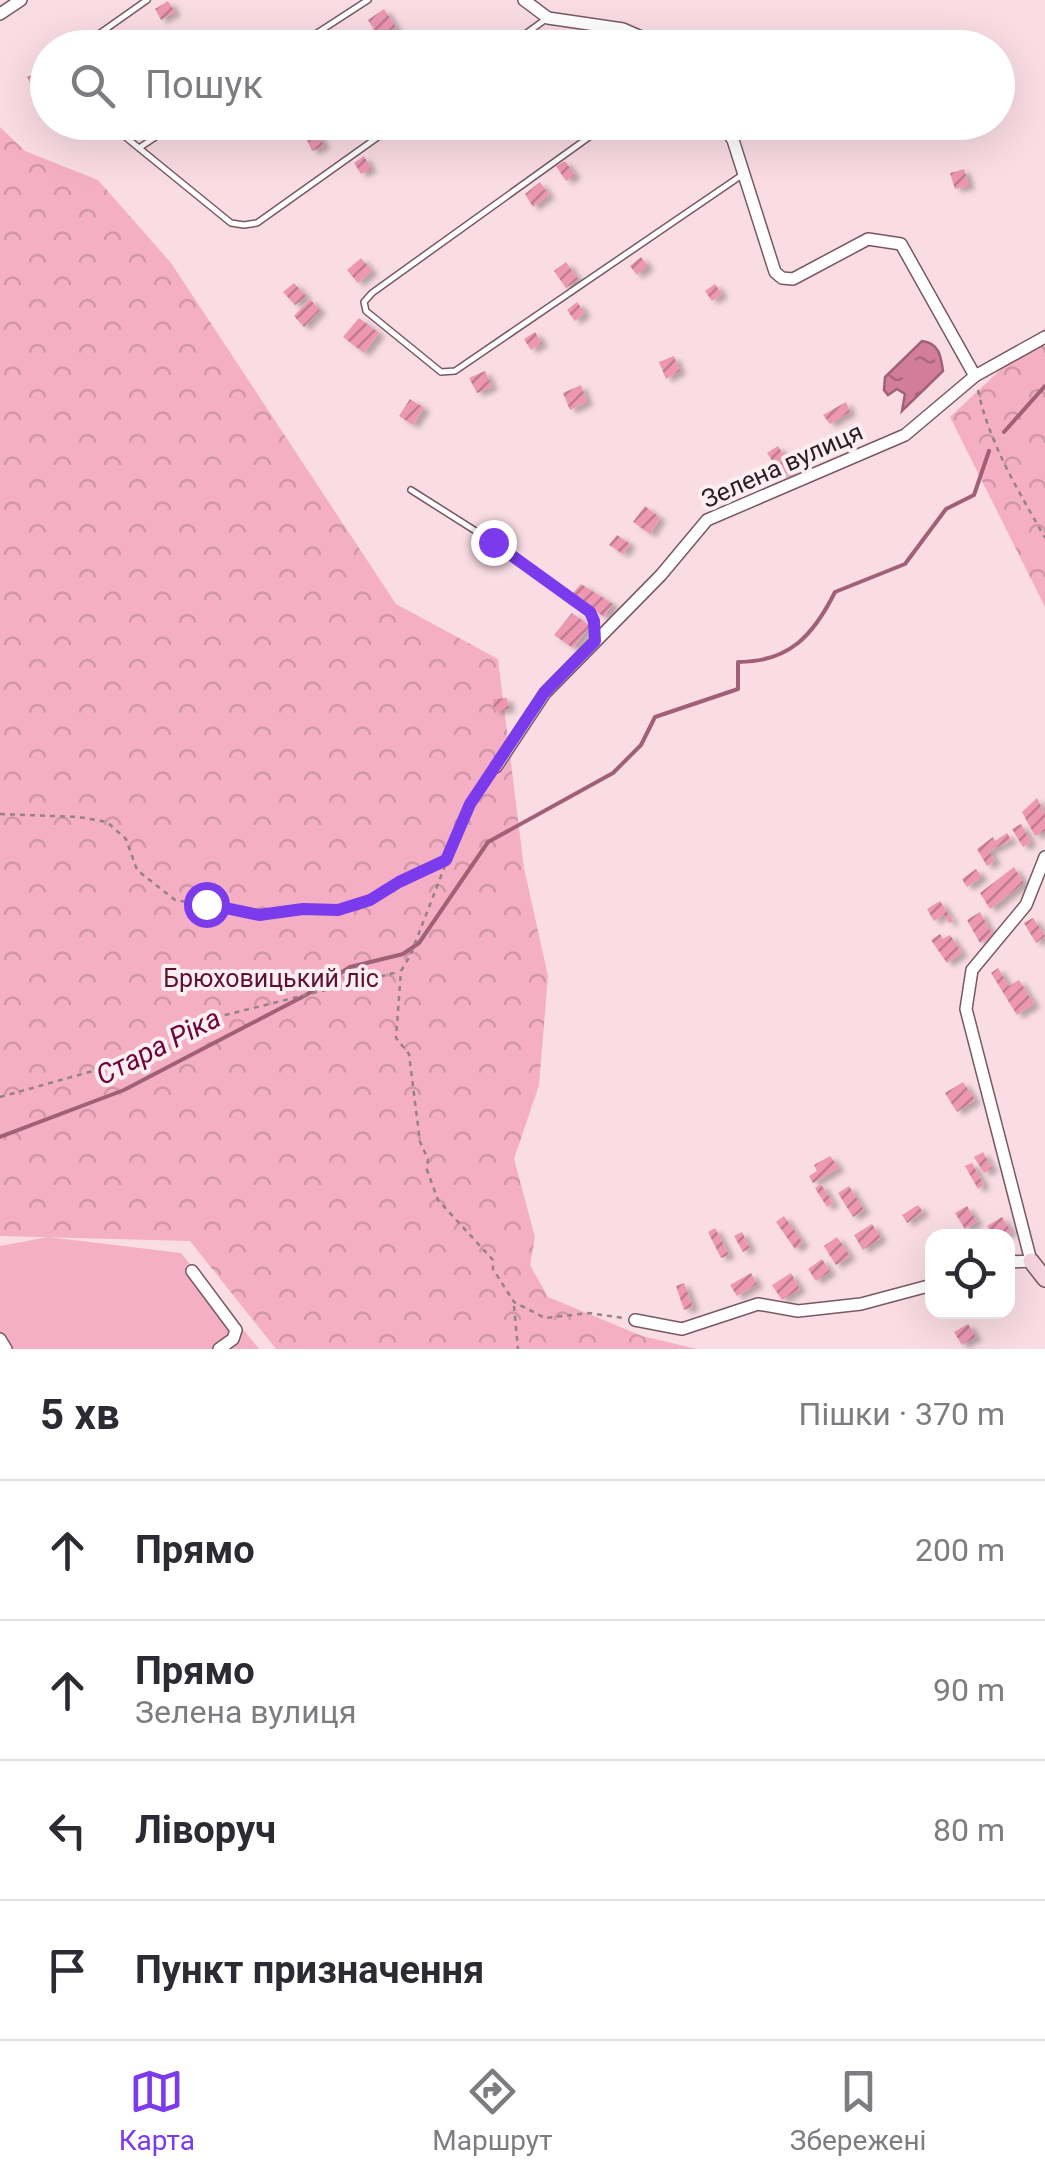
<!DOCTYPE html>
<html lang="uk">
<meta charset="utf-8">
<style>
body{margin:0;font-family:Roboto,sans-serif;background:#f7f7f7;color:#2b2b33}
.controls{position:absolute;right:30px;bottom:30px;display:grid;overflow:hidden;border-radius:20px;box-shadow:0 10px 40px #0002}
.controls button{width:90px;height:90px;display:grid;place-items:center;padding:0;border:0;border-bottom:2px solid #e1e1e2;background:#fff;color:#2b2b33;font:50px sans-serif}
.stop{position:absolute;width:30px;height:30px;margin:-22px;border:8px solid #7c3aed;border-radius:50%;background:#fff}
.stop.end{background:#7c3aed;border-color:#fff;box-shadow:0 2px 10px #0008}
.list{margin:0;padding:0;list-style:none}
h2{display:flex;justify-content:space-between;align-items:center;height:130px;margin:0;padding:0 40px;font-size:42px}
h2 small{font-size:32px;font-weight:400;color:#7c7c81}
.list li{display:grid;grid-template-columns:65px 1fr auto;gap:30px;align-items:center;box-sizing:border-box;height:140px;padding:0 40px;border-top:2px solid #e1e1e2}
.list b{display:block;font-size:38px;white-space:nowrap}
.list p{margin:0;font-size:32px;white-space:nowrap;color:#7c7c81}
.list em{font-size:32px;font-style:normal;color:#7c7c81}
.icon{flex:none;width:55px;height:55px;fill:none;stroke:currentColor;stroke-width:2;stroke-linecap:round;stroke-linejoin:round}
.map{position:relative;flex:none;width:1045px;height:1349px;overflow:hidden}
.search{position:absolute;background:#fff;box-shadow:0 10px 40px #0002;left:30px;right:30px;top:30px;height:110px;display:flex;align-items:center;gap:25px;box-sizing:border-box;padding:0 35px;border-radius:55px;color:#7c7c81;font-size:38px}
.sheet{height:690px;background:#fff}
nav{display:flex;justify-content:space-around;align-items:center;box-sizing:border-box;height:140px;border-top:2px solid #e1e1e2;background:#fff;font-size:28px;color:#7c7c81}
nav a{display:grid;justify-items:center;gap:5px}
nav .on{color:#7c3aed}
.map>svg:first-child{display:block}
.green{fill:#f4afc4}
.forest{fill:url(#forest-crowns)}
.water{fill:url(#water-ripples);stroke:#a06176;stroke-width:2.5}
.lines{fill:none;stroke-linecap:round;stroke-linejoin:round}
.stream{stroke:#a06176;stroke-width:4}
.building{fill:url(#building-hatch);filter:url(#shadow)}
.lane-casing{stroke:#785962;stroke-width:8}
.street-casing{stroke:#785962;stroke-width:14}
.secondary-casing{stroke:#785962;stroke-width:18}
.path{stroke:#968187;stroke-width:2.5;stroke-dasharray:5 5;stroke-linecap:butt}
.lane{stroke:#fff;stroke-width:5}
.street{stroke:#fff;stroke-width:11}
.secondary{stroke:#f7d5e1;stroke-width:15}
.route{stroke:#7c3aed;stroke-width:12}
.labels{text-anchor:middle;stroke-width:8;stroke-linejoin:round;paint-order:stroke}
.street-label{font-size:25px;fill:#2b1e22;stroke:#fdeef2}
.park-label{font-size:25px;fill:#5d1233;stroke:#fdeef2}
.water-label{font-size:28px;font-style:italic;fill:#6d0539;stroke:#fdeef2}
</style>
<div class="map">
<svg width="1045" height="1349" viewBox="0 0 1045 1349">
<defs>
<pattern id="forest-crowns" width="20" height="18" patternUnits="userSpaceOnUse" patternTransform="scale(2.5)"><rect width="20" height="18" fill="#f4afc4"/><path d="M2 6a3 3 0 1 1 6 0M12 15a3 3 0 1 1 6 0" fill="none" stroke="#d196a8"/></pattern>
<pattern id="water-ripples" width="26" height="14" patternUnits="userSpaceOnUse" patternTransform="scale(2.5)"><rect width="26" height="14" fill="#d27e9a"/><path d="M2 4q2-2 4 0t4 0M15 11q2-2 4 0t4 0" fill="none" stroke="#ab677d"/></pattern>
<pattern id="building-hatch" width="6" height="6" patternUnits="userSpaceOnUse" patternTransform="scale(2.5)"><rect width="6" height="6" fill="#ed97b3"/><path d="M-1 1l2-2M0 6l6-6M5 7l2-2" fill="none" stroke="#c07b91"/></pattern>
<filter id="shadow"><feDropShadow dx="6" dy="3.5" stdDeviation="2.5" flood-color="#0004"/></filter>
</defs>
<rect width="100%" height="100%" fill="#fadce4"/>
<path class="green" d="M48 1237 181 1253 259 1349H0V1246Z"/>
<path class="forest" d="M0 127 25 151 98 180 171 263 396 604 498 659 524 868 548 976 539 1085 514 1159 535 1237 530 1265 548 1297 642 1336 697 1349H276L190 1241 0 1236Z
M1045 328V607L950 417Z"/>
<path class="water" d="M922 341C939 343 941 356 943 371L902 411 905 394 897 389 888 395 884 390 885 377Z"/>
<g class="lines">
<path class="stream" d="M1004 432 1045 386
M0 1137 124 1090 306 995 350 967 403 954 419 943 488 842 613 773 641 745 655 717 738 689V662C789 662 813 636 835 592L905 564 946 509 974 495 989 451"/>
</g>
<path class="building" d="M168 1 175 12 161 20 155 9Z
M384 9 396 27 379 38 368 20Z
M40 71 47 84 34 91 27 77Z
M318 133 324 146 312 151 306 138Z
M364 156 371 169 361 174 354 163Z
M565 161 575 175 566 181 556 166Z
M964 169 969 186 955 189 950 173Z
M540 182 549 195 533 207 525 194Z
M641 257 648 266 637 275 630 266Z
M361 258 372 271 358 283 347 270Z
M566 262 578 279 566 288 554 271Z
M294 283 306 296 295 305 283 292Z
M715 284 722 294 712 301 705 291Z
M310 299 320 310 304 327 294 316Z
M577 302 585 313 575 321 567 310Z
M359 318 379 333 364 353 343 337Z
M535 332 542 343 531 350 524 339Z
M674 356 680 371 666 379 659 362Z
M485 371 492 387 477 393 469 378Z
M581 385 587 402 570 410 563 393Z
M410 399 424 408 413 425 399 416Z
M846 402 850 412 830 424 823 415Z
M778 446 792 468 783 476 767 453Z
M645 506 660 518 650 534 633 522Z
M617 535 630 544 623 554 609 545Z
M581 584 613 604 604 617 572 594Z
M572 613 590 626 573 648 554 635Z
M507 698 509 709 494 711 493 699Z
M1037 798 1045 814V831L1035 836 1022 812Z
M1021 824 1031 842 1023 847 1012 829Z
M1007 833 1011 840 989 851 995 861 987 866 977 849 993 837 995 841Z
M1014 867 1024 883 990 909 980 893Z
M976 869 982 877 967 887 962 879Z
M940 901 953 921 949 923 944 915 934 921 927 909Z
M980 912 993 936 980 943 967 920Z
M1033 918 1045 936 1036 943 1024 923Z
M940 934 943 939 950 935 962 953 947 963 931 940Z
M998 968 1009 986 1019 980 1034 1004 1017 1015 991 973Z
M963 1082 975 1100 957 1112 945 1093Z
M983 1152 992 1168 984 1173 974 1157Z
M830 1156 839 1168 813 1183 809 1176 817 1171 814 1165Z
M972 1163 984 1185 978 1189 965 1166Z
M821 1184 833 1203 827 1207 815 1188Z
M849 1186 864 1210 853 1217 838 1193Z
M918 1205 923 1212 907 1223 902 1215Z
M967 1206 977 1222 965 1229 955 1213Z
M784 1216 803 1243 795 1249 776 1222Z
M1002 1217 1012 1233 994 1236 987 1226Z
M872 1224 881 1238 863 1250 854 1235Z
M715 1228 729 1255 721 1258 708 1232Z
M742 1232 750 1248 743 1252 734 1236Z
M837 1237 850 1256 836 1265 824 1246Z
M822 1259 830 1272 816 1281 808 1269Z
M751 1273 757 1284 737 1296 730 1285Z
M791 1273 800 1289 782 1300 772 1285Z
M684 1283 693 1307 684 1310 676 1286Z
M968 1324 976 1337 962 1345 954 1332Z"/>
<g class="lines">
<defs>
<path id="lane" d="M79 48 147 0
M294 48 368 0
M506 48 546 19
M107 122 231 223 244 225 257 223 399 122
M610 122 372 293 364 302 366 311 441 372 455 371 742 175
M139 148 178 122
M411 490 493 542 590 612 595 637"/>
<path id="street" d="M524 0 548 18 623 29 666 48
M0 14 21 0
M720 122 733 140 775 272 782 278 793 279 868 239 901 244 975 376
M496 767 545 693 661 575 707 520 905 435 975 376 1045 337
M1008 1262 1031 1261 966 1009 972 970 1026 905 1045 857
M192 1271 236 1330 233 1339 219 1349
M635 1320 682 1329 758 1304 798 1311 861 1304 932 1285
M0 1339 6 1349"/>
<path id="secondary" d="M1031 1261 1045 1279"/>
</defs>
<use href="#lane" class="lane-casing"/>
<use href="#street" class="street-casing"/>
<use href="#secondary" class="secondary-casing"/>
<path class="path" d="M978 390C989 443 1018 490 1045 538
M489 776 469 804 410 956 401 971 396 1038 409 1054 420 1142 428 1159 427 1170 438 1200 493 1260V1269L514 1302 545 1318 589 1313 623 1318
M0 814 79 817 107 822 126 839 137 870 175 900 259 915 303 909 338 910 370 900 399 882 446 860
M0 1097 111 1066 217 1017 398 972
M514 1306 518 1349"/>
<use href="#lane" class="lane"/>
<use href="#street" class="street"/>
<use href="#secondary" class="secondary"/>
</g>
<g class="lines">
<path class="route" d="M206 904 259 915 303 909 338 910 370 900 399 882 446 860 470 804 544 693 595 641 594 621 590 612 493 542"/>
</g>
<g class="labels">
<g class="street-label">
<text transform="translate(782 465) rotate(-24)" y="9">Зелена вулиця</text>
</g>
<g class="park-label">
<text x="271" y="987">Брюховицький ліс</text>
</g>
<g class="water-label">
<text transform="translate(158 1046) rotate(-27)" y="10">Стара Ріка</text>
</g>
</g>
</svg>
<div class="controls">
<button><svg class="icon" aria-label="locate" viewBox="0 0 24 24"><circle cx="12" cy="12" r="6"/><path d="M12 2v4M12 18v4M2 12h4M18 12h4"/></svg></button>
</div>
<div class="stop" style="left:206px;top:904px"></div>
<div class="stop end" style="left:493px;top:542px"></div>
<div class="search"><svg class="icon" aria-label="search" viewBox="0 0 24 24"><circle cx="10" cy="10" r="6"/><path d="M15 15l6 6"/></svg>Пошук</div>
</div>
<section class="sheet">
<h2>5 хв<small>Пішки · 370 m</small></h2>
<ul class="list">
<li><svg class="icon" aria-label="ahead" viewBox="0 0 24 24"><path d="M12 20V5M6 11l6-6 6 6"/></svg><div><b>Прямо</b></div><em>200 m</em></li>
<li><svg class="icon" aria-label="ahead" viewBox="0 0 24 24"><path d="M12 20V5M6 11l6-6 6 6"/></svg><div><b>Прямо</b><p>Зелена вулиця</p></div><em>90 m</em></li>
<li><svg class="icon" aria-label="left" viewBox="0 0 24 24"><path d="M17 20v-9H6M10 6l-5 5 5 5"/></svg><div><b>Ліворуч</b></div><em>80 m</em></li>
<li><svg class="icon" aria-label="arrive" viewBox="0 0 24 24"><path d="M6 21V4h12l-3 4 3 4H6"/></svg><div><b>Пункт призначення</b></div></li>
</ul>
</section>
<nav>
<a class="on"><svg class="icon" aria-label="map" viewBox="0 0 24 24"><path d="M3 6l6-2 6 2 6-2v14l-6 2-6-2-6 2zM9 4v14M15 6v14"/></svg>Карта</a>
<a><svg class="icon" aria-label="directions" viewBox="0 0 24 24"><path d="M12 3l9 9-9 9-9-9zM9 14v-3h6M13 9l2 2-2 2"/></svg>Маршрут</a>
<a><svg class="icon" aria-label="saved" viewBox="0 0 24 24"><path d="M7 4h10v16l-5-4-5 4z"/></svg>Збережені</a>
</nav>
